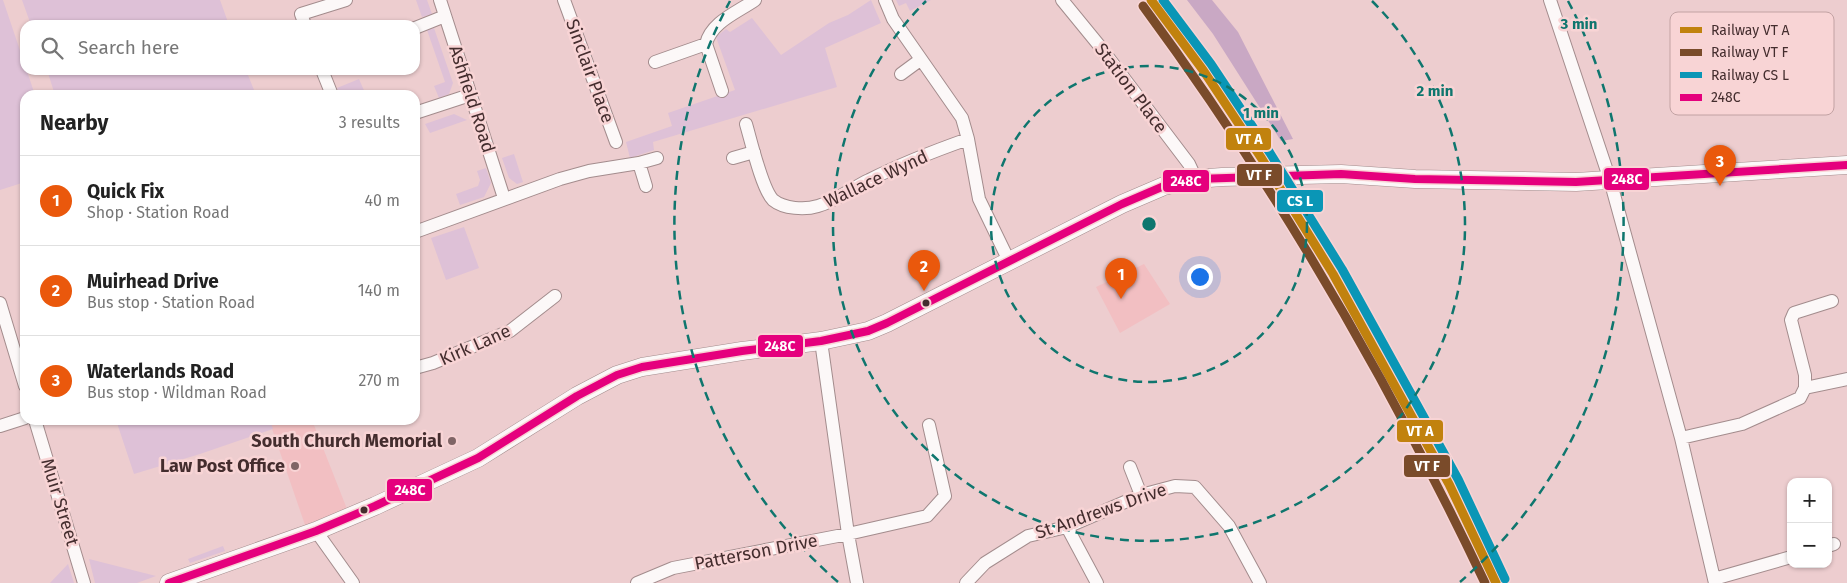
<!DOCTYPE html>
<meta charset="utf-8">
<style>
body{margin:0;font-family:"Fira Sans",sans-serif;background:#f2f2f2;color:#222}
.controls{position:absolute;right:15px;bottom:15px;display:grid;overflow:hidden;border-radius:10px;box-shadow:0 1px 4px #0004}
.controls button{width:45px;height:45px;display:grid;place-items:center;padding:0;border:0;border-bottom:1px solid #e0e0e0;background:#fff;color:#222;font:25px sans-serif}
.you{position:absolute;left:1199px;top:276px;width:18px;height:18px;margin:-12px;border:4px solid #fff;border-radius:50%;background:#1a73e8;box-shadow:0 0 0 8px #1a73e833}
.badge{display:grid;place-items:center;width:32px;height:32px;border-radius:50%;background:#ea580c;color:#fff;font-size:16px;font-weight:700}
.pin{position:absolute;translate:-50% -41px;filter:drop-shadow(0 1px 2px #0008)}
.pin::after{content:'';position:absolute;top:26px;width:18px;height:15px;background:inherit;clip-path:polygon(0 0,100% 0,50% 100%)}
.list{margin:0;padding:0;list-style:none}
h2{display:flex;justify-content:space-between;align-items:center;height:65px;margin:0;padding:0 20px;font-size:21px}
h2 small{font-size:16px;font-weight:400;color:#767676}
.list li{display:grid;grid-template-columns:32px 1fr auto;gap:15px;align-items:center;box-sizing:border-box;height:90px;padding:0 20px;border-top:1px solid #e0e0e0}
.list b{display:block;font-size:19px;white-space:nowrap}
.list p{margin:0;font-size:16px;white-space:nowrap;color:#767676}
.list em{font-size:16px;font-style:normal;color:#767676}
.icon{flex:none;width:28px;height:28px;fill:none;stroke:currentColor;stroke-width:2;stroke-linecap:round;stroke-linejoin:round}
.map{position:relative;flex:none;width:1847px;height:583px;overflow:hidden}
.search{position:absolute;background:#fff;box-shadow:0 1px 4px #0004;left:20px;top:20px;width:400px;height:55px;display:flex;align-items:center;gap:12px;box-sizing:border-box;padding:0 18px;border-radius:15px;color:#767676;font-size:19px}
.panel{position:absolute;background:#fff;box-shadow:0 1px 4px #0004;left:20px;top:90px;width:400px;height:335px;border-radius:15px}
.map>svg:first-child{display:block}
.built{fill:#f2bfc2}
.green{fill:#dec1d7}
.forest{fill:#c9a8c4}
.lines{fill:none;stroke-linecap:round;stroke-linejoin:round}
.minor-casing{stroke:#a38c8d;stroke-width:14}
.secondary-casing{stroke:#a38c8d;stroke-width:19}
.minor{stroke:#fcf8f8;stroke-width:12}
.secondary{stroke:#fcf8f8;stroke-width:18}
.bus-1-casing{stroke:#f8d4d5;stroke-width:11}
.bus-1{stroke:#e5007d;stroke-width:8}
.rail-1-casing{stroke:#f8d4d5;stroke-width:12}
.rail-2-casing{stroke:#f8d4d5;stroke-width:12}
.rail-3-casing{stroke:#f8d4d5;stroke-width:12}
.rail-1{stroke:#c1820e;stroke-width:9}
.rail-2{stroke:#7a4b2a;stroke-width:9}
.rail-3{stroke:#0a96b6;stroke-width:9}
.ring{fill:none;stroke:#0f766e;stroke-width:2.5;stroke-dasharray:9 6}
.bus-dot{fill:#442d2e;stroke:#f8d4d5;stroke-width:2}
.poi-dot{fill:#7f6566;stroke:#f8d4d5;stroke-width:2}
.labels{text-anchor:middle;stroke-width:5;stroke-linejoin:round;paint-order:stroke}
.street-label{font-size:18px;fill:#442d2e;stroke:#f8d4d5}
.poi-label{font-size:18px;font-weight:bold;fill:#442d2e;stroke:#f8d4d5;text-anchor:end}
.key{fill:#f8d4d5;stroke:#c2a2a3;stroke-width:1}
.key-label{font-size:14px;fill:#442d2e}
.centre{fill:#0f766e;stroke:#f8d4d5;stroke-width:2.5}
.ring-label{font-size:15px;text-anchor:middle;font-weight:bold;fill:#0f766e;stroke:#f8d4d5;stroke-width:5;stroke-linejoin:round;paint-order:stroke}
.line-badge{stroke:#f8d4d5;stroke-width:2}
.badge-label{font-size:14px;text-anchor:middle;font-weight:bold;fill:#fff}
</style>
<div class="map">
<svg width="1847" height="583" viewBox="0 0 1847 583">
<rect width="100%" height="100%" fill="#edcdcf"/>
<path class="built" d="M1144 264 1170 304 1120 333 1096 287Z
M269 420H312L347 509 305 525Z"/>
<path class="green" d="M0 0H3L35 95H25V182L0 190Z
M22 0H220L229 25H31Z
M416 0H427L432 14 422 17Z
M871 0 881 23 825 48 837 87 653 142 654 150 630 158 626 142 672 126 668 113 735 90 716 37 726 29 730 32 752 18 781 55 829 23 848 15Z
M896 0H931L910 11 906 3 899 6Z
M434 28 453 83 449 94 439 98 434 86 445 82 427 30Z
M47 70H246L256 95H55Z
M359 79 366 95H340L337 88Z
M454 114 467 120 430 133 425 124Z
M514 154 523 182 517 184 509 178 502 158Z
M486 168 491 183 484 197 460 205 456 194 478 186 480 180 477 171Z
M464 227 479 268 446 280 431 238Z
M116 420H270L273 429 200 454 134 474Z
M223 546 225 551 190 563 188 559Z
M89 559 156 576 137 583H95Z
M68 564 74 583H50Z"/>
<path class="forest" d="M1187 0H1212L1238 32 1293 139 1281 141 1213 34Z"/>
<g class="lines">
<defs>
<path id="minor" d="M440 0 504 198
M564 0 616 142
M885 0 893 19 962 118 968 139 979 199 1009 261
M1062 0 1098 44 1189 164 1196 179
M1550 0 1610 180 1681 438 1715 583
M305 25 301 14 346 0
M415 28 445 16
M655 62 706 44
M322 70 332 95
M901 74 920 60
M722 91 706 44C711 22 738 12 755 0
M415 113 470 95
M746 124C751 141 762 189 773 200 784 209 805 210 818 206 836 201 852 188 869 180 901 164 934 151 968 139
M733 158 754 152
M639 163 657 158
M415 232 560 179 589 171 639 163 646 186
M0 303 25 386
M821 341 848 534 857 583
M415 368 433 363 510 331 555 296
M1805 388 1847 379
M35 420 84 583
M0 426 25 418
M1681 438 1742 424 1800 398 1805 388V375L1791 320 1794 313 1832 301
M1130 467 1141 495
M1067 527 1097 583
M316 531 353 583
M1828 546 1834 544
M1714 579 1791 557
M637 583 673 568 848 534 927 516 945 496 929 425
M966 583 985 563 1028 536 1067 527 1141 495 1175 486 1195 487 1229 526 1260 583"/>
<path id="secondary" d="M169 583 316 531 375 506 478 458 577 396 617 375 642 367 742 351 821 341 868 331 887 323 1122 204 1164 186 1196 179 1222 177 1341 174 1415 179 1576 182 1847 165"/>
</defs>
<use href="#minor" class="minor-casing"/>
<use href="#secondary" class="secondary-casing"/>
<use href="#minor" class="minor"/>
<use href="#secondary" class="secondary"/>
<defs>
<path id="bus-1" d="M169 583 316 531 375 506 478 458 577 396 617 375 642 367 742 351 821 341 868 331 887 323 1122 204 1164 186 1196 179 1341 174 1415 179 1576 182 1847 165"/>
</defs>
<use href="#bus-1" class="bus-1-casing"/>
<use href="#bus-1" class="bus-1"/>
<defs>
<path id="rail-1" d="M1151 0 1203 70 1262 159 1333 274 1449 484 1496 583"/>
<path id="rail-2" d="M1143 6C1276 186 1389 381 1485 583"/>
<path id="rail-3" d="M1163 0 1211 64 1270 153 1342 269 1458 479 1505 579"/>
</defs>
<use href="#rail-1" class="rail-1-casing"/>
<use href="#rail-2" class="rail-2-casing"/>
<use href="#rail-3" class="rail-3-casing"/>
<use href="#rail-1" class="rail-1"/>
<use href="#rail-2" class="rail-2"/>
<use href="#rail-3" class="rail-3"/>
</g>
<g class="ring">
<circle cx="1149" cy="224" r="158"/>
<path d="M1372 1A316 316 0 1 1 926 1"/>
<path d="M838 582A474 474 0 0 1 730 1M1568 1A474 474 0 0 1 1460 582"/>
</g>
<g class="bus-dot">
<circle cx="926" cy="303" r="4.5"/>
<circle cx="364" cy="510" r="4.5"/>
</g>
<g class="poi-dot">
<circle cx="452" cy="441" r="5"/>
<circle cx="295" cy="466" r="5"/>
</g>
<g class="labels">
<g class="street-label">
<text transform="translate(590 71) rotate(70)" y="6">Sinclair Place</text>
<text transform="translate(1131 88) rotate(53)" y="6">Station Place</text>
<text transform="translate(472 99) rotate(72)" y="6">Ashfield Road</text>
<text transform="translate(876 179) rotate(-25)" y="6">Wallace Wynd</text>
<text transform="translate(475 345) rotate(-24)" y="6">Kirk Lane</text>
<text transform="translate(60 502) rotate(73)" y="6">Muir Street</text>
<text transform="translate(1101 511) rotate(-19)" y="6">St Andrews Drive</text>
<text transform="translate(756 552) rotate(-11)" y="6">Patterson Drive</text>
</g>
<g class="poi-label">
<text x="442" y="447">South Church Memorial</text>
<text x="285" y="472">Law Post Office</text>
</g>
</g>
<rect x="1670" y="12" width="164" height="103" rx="8" class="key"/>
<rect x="1680" y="27" width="22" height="6" fill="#c1820e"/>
<rect x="1680" y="49" width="22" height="7" fill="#7a4b2a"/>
<rect x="1680" y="72" width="22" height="6" fill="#0a96b6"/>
<rect x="1680" y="94" width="22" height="7" fill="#e5007d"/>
<g class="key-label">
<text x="1711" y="35">Railway VT A</text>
<text x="1711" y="57">Railway VT F</text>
<text x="1711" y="80">Railway CS L</text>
<text x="1711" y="102">248C</text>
</g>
<circle cx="1149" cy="224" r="8" class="centre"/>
<g class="ring-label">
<text x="1579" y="29">3 min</text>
<text x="1435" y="96">2 min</text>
<text x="1261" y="118">1 min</text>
</g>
<g class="line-badge">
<rect x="1225" y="127" width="47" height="24" rx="5" fill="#c1820e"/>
<rect x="1236" y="163" width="47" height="24" rx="5" fill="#7a4b2a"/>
<rect x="1603" y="167" width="47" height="24" rx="5" fill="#e5007d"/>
<rect x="1162" y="169" width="48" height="24" rx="5" fill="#e5007d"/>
<rect x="1276" y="189" width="48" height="24" rx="5" fill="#0a96b6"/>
<rect x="757" y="334" width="47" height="24" rx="5" fill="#e5007d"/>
<rect x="1396" y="419" width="48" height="24" rx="5" fill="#c1820e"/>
<rect x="1403" y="454" width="48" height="24" rx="5" fill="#7a4b2a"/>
<rect x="386" y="478" width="47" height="24" rx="5" fill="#e5007d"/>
</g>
<g class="badge-label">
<text x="1249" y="144">VT A</text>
<text x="1259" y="180">VT F</text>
<text x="1627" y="184">248C</text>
<text x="1186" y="186">248C</text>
<text x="1300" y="206">CS L</text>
<text x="780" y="351">248C</text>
<text x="1420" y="436">VT A</text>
<text x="1427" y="471">VT F</text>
<text x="410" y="495">248C</text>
</g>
</svg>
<div class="controls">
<button>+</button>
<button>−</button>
</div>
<div class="you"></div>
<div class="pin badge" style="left:1121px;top:299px">1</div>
<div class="pin badge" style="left:924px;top:291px">2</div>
<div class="pin badge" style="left:1720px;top:186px">3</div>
<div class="search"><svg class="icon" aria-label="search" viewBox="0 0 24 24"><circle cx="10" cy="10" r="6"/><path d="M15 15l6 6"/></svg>Search here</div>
<section class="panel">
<h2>Nearby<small>3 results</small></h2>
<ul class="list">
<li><span class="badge">1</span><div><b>Quick Fix</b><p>Shop · Station Road</p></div><em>40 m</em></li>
<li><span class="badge">2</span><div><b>Muirhead Drive</b><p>Bus stop · Station Road</p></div><em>140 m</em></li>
<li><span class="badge">3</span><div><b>Waterlands Road</b><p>Bus stop · Wildman Road</p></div><em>270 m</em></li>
</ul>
</section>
</div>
